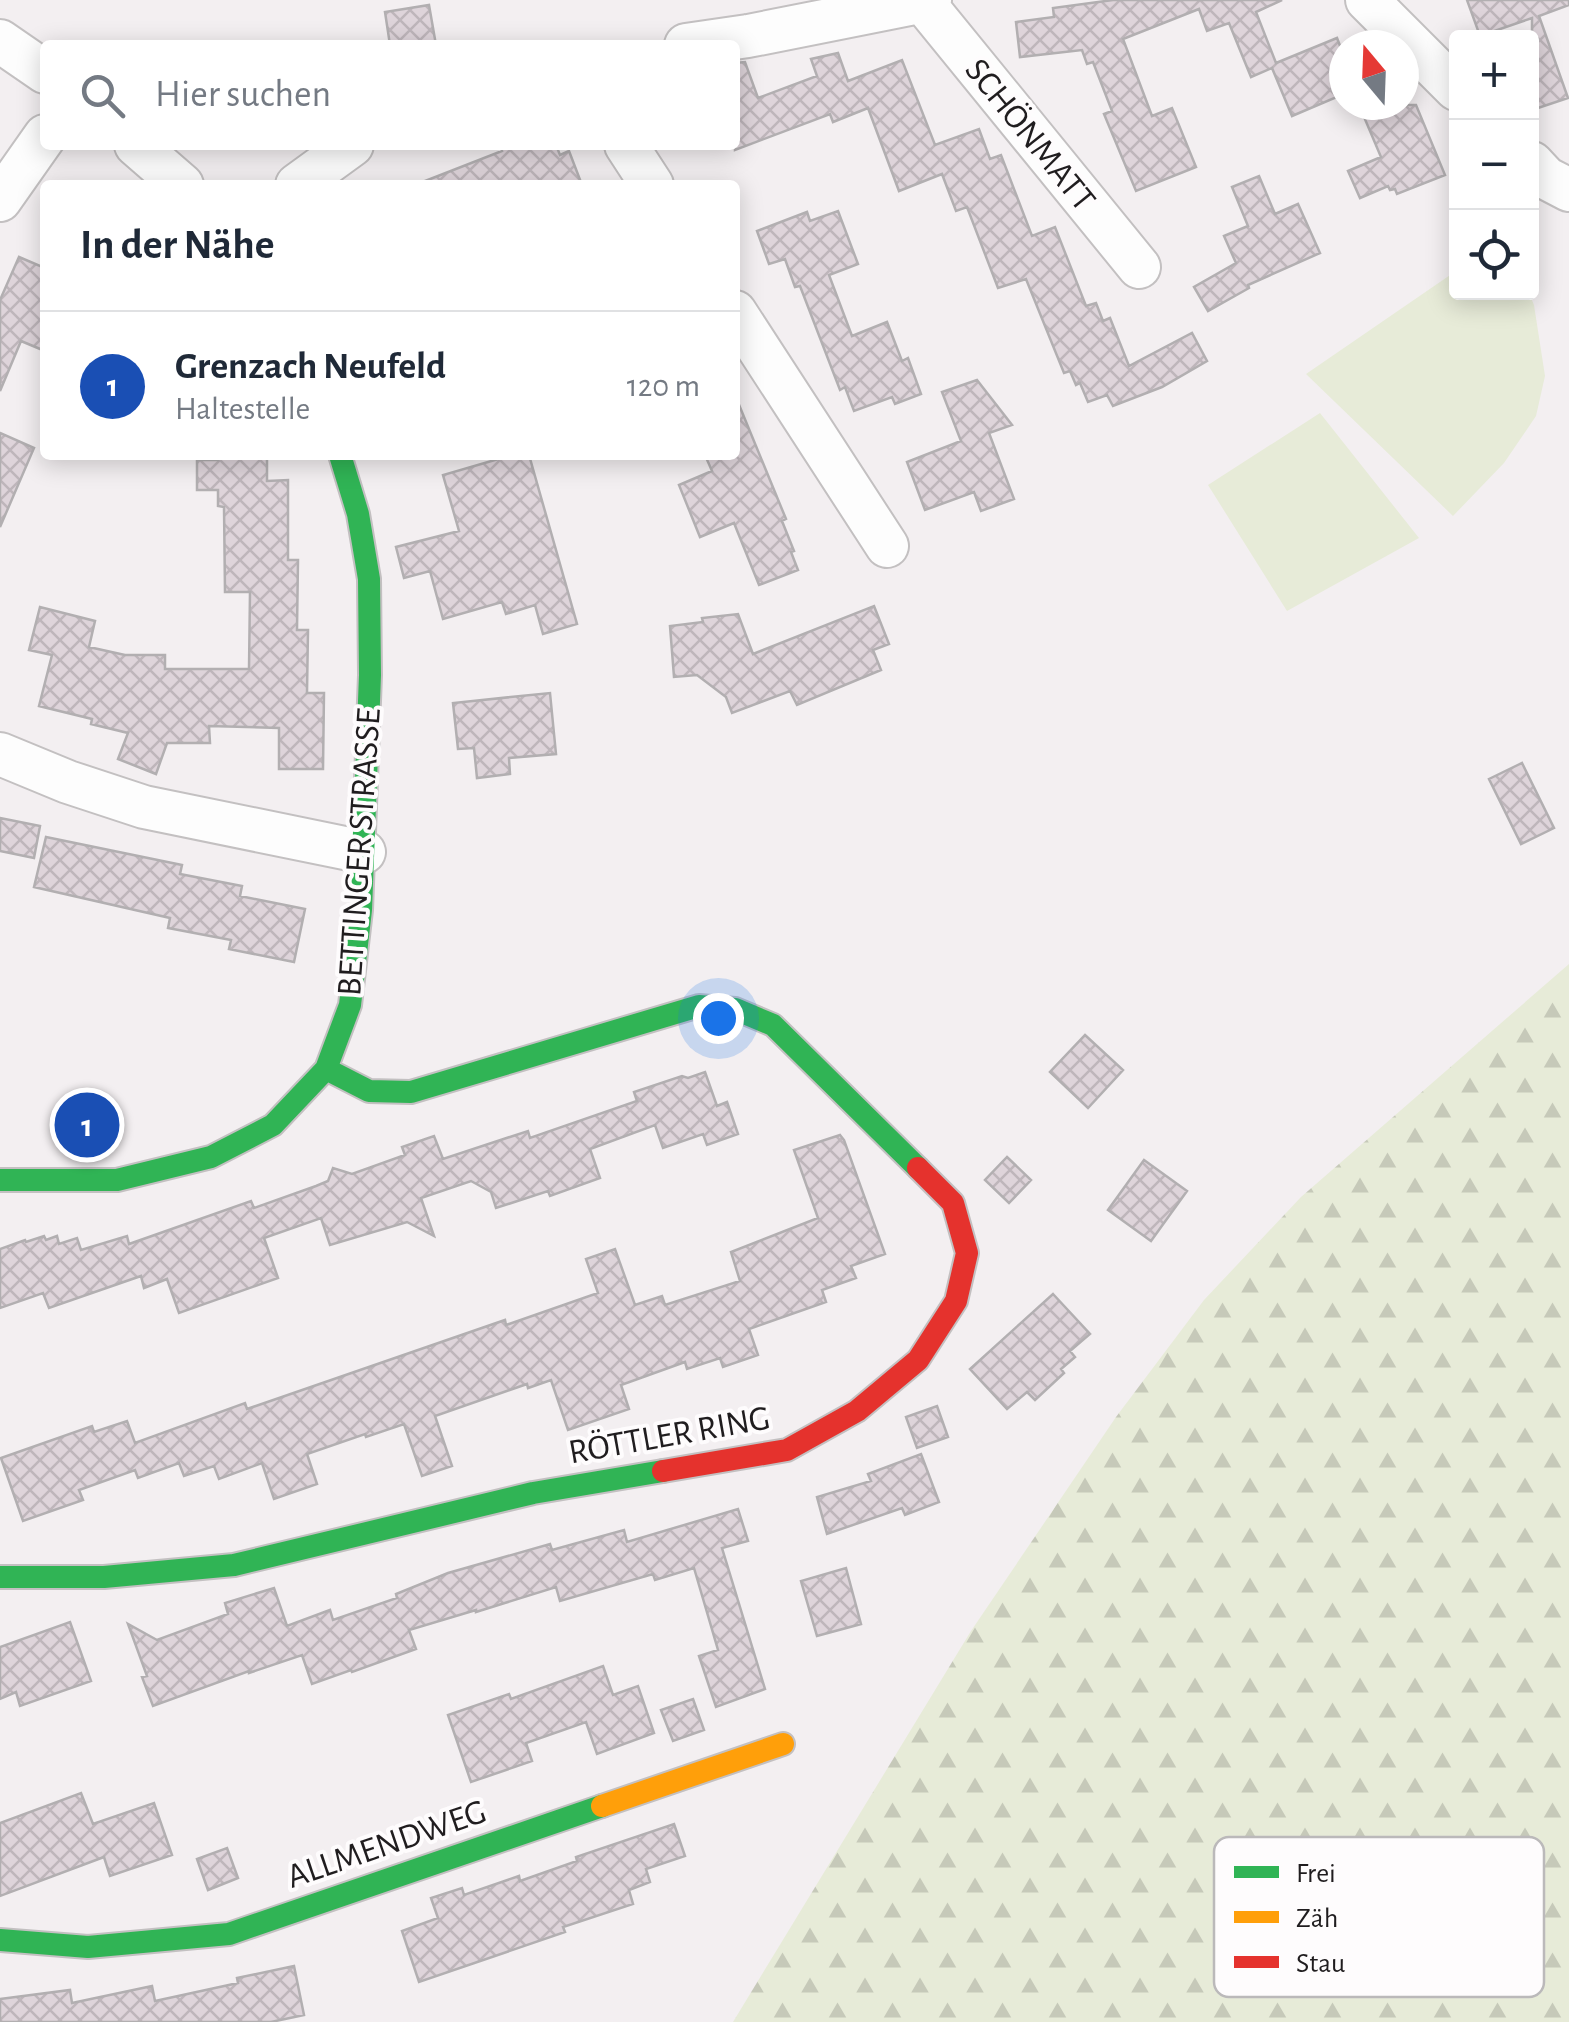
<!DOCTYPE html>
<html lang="de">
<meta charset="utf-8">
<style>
body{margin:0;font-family:"Alegreya Sans",sans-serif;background:#f6f6f7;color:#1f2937}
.controls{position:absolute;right:30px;top:30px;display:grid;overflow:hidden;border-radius:10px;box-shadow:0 5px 25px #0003}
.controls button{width:90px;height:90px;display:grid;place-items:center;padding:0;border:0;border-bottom:2px solid #e0e1e3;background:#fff;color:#1f2937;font:50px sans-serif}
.compass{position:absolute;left:1329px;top:30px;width:90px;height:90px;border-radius:50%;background:#fff;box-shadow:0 5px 25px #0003;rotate:341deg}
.you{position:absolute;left:718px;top:1018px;width:35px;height:35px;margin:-25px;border:8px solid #fff;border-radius:50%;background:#1a73e8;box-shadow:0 0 0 15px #1a73e833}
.badge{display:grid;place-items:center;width:65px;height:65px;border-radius:50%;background:#0b8043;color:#fff;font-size:32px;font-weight:700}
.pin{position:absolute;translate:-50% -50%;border:5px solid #fff;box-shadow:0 2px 10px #0006}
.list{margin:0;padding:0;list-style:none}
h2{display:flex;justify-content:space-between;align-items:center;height:130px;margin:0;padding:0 40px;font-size:42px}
h2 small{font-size:32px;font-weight:400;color:#747a83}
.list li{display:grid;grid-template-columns:65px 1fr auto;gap:30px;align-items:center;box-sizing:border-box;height:150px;padding:0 40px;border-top:2px solid #e0e1e3}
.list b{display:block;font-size:38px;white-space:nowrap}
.list p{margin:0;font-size:32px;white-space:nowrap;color:#747a83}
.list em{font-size:32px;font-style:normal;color:#747a83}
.icon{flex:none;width:55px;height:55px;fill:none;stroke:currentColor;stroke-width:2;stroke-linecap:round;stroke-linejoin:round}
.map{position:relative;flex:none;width:1569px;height:2022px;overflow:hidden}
.search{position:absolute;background:#fff;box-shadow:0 5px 25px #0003;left:40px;top:40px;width:700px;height:110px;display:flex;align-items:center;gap:25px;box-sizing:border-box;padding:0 35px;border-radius:10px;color:#747a83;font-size:38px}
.panel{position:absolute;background:#fff;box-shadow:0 5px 25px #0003;left:40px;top:180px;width:700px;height:280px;border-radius:10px}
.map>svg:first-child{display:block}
.forest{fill:url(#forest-firs)}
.park{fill:#e7ebd8}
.building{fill:url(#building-cross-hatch);stroke:#b2afb1;stroke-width:2.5}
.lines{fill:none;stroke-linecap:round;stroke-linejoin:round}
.street-casing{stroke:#c3c0c1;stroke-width:46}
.fast-casing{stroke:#c3c0c1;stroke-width:26}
.slow-casing{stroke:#c3c0c1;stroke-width:26}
.jam-casing{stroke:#c3c0c1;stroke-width:26}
.street{stroke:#fdfdfd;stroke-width:42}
.fast{stroke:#30b455;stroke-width:22}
.slow{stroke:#ff9f0a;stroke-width:22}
.jam{stroke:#e5322d;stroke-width:22}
.labels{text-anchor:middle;stroke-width:8;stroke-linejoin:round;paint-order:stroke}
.street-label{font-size:35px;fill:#201d1f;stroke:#fefcfd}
.key{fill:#fefcfd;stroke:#bbb9ba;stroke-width:2.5}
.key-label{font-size:28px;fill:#201d1f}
</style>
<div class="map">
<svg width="1569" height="2022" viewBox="0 0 1569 2022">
<defs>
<pattern id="forest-firs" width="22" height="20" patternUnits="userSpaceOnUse" patternTransform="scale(2.5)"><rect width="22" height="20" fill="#e7ebd8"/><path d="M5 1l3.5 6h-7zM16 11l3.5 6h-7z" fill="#c6c9b9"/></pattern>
<pattern id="building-cross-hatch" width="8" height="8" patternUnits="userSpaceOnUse" patternTransform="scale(2.5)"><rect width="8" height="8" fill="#ded4da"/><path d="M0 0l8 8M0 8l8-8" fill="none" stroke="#beb6bb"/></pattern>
</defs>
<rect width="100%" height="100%" fill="#f3eff1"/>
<path class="forest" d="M1569 964V2022H733L971 1631 1116 1417 1204 1300 1301 1197Z"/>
<path class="park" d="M1456 271V292L1529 293 1534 305 1545 376 1536 416 1504 463 1453 516 1306 374Z
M1320 413 1419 538 1287 611 1208 485Z"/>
<path class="building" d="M1113 0H1282L1256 12 1276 63 1337 38 1344 56V94L1292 116 1272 68 1251 77 1229 23 1207 31 1199 9 1123 39 1152 116 1172 108 1196 167 1136 191 1104 114 1112 111 1093 62 1087 64 1082 50 1020 57 1016 22 1054 17 1053 8Z
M1467 0H1569V5L1539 16 1568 98 1532 110V18L1480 36Z
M429 5 436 45H390L385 12Z
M838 53 848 81 902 60 935 145 979 129 990 159 1001 155 1032 236 1055 227 1086 306 1096 303 1103 321 1110 318 1129 366 1192 333 1207 361 1162 387 1113 406 1107 395 1088 402 1080 383 1076 385 1070 371 1064 373 1026 279 998 288 967 207 956 211 942 174 899 191 868 108 833 122 830 114 735 150V63L745 62 758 98 817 76 811 59Z
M1359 105H1416L1445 175 1397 194 1395 189 1390 190 1388 186 1360 198 1348 171 1381 157Z
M500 145H556L560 155 569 151 582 185H421L420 183 502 151Z
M1259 176 1275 214 1298 204 1320 253 1248 285 1249 288 1208 311 1194 287 1236 263 1224 236 1248 226 1232 187Z
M838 211 858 264 829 275 852 336 887 322 902 361 908 358 921 394 895 404 892 397 854 411 845 387 840 390 800 286 795 287 785 259 769 264 757 231 807 212 810 221Z
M19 257 45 268V351L21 341 0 391V300Z
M977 380 1012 425 989 433 1014 499 981 511 974 492 925 510 907 462 961 441 942 392Z
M735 395 786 519 782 521 794 551 791 552 798 570 759 585 734 523 700 537 679 485 712 471 705 455H735Z
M0 433 34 448 0 527Z
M218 455H267V481L288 480V560H298L297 630H308L307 693H324L323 769H279V728L209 726 210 743H167L156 774 118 759 128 733 91 724 92 719 39 706 52 655 29 650 40 607 95 621 89 647 125 655H165V669H249L250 592H225L224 507 218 506V490H197V460H218Z
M512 455H529L577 624 543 634 535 605 506 614 502 602 443 619 430 571 404 578 396 547 459 531 443 475Z
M874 606 889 644 873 650 881 670 797 705 790 691 732 713 726 697 697 675 674 677 670 626 703 622 702 618 738 614 753 654Z
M550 693 556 754 509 758 510 774 477 778 474 748 458 749 453 703Z
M1522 763 1554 828 1521 844 1489 779Z
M0 818 40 826 34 858 0 851Z
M46 837 182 865 180 874 242 886 240 896 305 909 294 962 229 949 231 940 168 928 170 918 34 887Z
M1085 1035 1123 1070 1088 1108 1050 1072Z
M705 1072 717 1106 727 1102 738 1134 707 1145 703 1134 663 1148 655 1125 590 1149 600 1178 550 1196 548 1191 496 1208 491 1192 471 1181 421 1198 434 1236 407 1222 330 1245 321 1218 264 1238 278 1278 179 1313 167 1279 144 1288 141 1276 49 1308 43 1293 0 1308V1249L25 1240 26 1242 44 1236 46 1240 57 1236 59 1244 77 1238 81 1250 127 1236 129 1244 251 1201 254 1208 316 1186 328 1181 333 1168 352 1174 405 1155 402 1147 434 1136 443 1159 528 1131 530 1138 637 1101 634 1092 682 1076 688 1078Z
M840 1135 844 1140 885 1254 851 1266 856 1278 822 1290 826 1302 749 1329 758 1355 723 1367 720 1358 687 1369 685 1362 621 1385 629 1409 568 1430 551 1380 528 1388 527 1384 435 1416 452 1466 422 1476 404 1424 366 1437 365 1434 307 1454 317 1484 274 1499 262 1463 219 1479 214 1466 184 1476 179 1463 138 1478 135 1470 79 1490 83 1500 23 1521 1 1458 92 1426 94 1432 127 1421 135 1443 245 1403 247 1409 505 1320 506 1325 598 1293 586 1259 615 1249 635 1305 662 1296 665 1305 740 1281 731 1252 818 1218 794 1150Z
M1007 1157 1031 1180 1009 1203 985 1180Z
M1144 1160 1187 1191 1151 1241 1108 1210Z
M1053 1294 1090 1334 1070 1351 1075 1357 1061 1369 1064 1373 1035 1400 1027 1392 1007 1409 970 1369Z
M937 1406 948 1437 917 1448 906 1417Z
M921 1454 939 1502 905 1515 902 1508 827 1534 817 1497 871 1481 868 1474Z
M738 1509 748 1541 722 1548 765 1689 716 1707 699 1656 718 1650 694 1568 655 1580 653 1574 560 1601 556 1587 476 1612V1610L409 1630 416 1649 352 1672 351 1670 312 1684 302 1655 249 1673V1671L153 1706 142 1677 147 1676 128 1624 157 1640 228 1614 225 1603 274 1588 287 1626 330 1610 333 1620 397 1598 396 1594 448 1573 550 1544 552 1550 624 1530 627 1542Z
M846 1568 861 1624 817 1636 801 1581Z
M70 1622 91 1681 20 1706 16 1692 0 1699V1647Z
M603 1666 613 1695 638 1686 654 1733 597 1754 586 1722 526 1743 532 1761 471 1782 448 1715 509 1694 511 1699Z
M693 1699 704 1730 673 1741 661 1710Z
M81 1793 93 1824 154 1803 172 1855 110 1876 104 1857 0 1896V1823Z
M674 1824 685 1856 646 1869 650 1882 629 1890 633 1904 563 1927 565 1932 419 1982 402 1931 438 1918 431 1898 462 1888 464 1895 519 1876 520 1881 577 1861 576 1857Z
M227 1848 238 1878 208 1890 197 1859Z
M294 1966 304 2015 271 2022H0V1999L70 1990 72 2003 152 1986 155 2001 238 1983 237 1978Z"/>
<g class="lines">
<defs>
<path id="street" d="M1367 0 1456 89
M923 2 1139 267
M0 41 45 72
M686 45 748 36 930 0
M136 145 182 185
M626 145 652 185
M1532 163 1546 178 1569 190
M297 185 352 145
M0 200 45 136
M735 312 887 546
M0 754 68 782 144 807 364 852"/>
<path id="fast" d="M326 1069 369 1091 411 1092 699 1006 735 1009 773 1025 918 1168
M0 1180H117L211 1157 273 1125 326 1069 350 1005 361 910 370 675 369 579 358 514 340 455
M0 1577H104L234 1565 533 1493 663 1471
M0 1940 88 1947 229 1934 602 1806"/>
<path id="slow" d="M602 1806 783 1744"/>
<path id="jam" d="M663 1471 787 1450 857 1411 918 1360 956 1301 967 1253 953 1203 918 1168"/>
</defs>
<use href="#street" class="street-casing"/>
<use href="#fast" class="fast-casing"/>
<use href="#slow" class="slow-casing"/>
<use href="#jam" class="jam-casing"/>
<use href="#street" class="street"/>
<use href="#fast" class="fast"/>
<use href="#slow" class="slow"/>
<use href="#jam" class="jam"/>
</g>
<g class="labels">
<g class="street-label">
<text transform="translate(1031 134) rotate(51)" y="12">SCHÖNMATT</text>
<text transform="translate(358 852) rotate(-86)" y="12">BETTINGER STRASSE</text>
<text transform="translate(669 1434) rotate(-10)" y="12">RÖTTLER RING</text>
<text transform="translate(386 1843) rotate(-19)" y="12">ALLMENDWEG</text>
</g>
</g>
<rect x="1214" y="1837" width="330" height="160" rx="15" class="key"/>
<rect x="1234" y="1866" width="45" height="12" fill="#30b455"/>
<rect x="1234" y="1911" width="45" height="12" fill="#ff9f0a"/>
<rect x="1234" y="1956" width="45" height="12" fill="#e5322d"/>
<g class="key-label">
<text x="1296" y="1882">Frei</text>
<text x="1296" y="1927">Zäh</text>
<text x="1296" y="1972">Stau</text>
</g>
</svg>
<div class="controls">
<button>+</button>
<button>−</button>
<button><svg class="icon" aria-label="locate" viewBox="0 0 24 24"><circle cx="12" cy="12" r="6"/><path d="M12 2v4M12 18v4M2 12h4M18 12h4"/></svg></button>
</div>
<svg class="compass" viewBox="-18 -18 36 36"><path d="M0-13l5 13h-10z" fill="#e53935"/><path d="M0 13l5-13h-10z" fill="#747a83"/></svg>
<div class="you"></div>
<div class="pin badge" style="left:87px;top:1125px;background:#1a4fb4">1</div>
<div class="search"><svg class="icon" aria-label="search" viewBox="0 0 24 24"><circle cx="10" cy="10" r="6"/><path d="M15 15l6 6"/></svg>Hier suchen</div>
<section class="panel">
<h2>In der Nähe<small></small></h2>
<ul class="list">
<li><span class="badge" style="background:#1a4fb4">1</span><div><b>Grenzach Neufeld</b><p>Haltestelle</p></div><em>120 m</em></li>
</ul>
</section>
</div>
